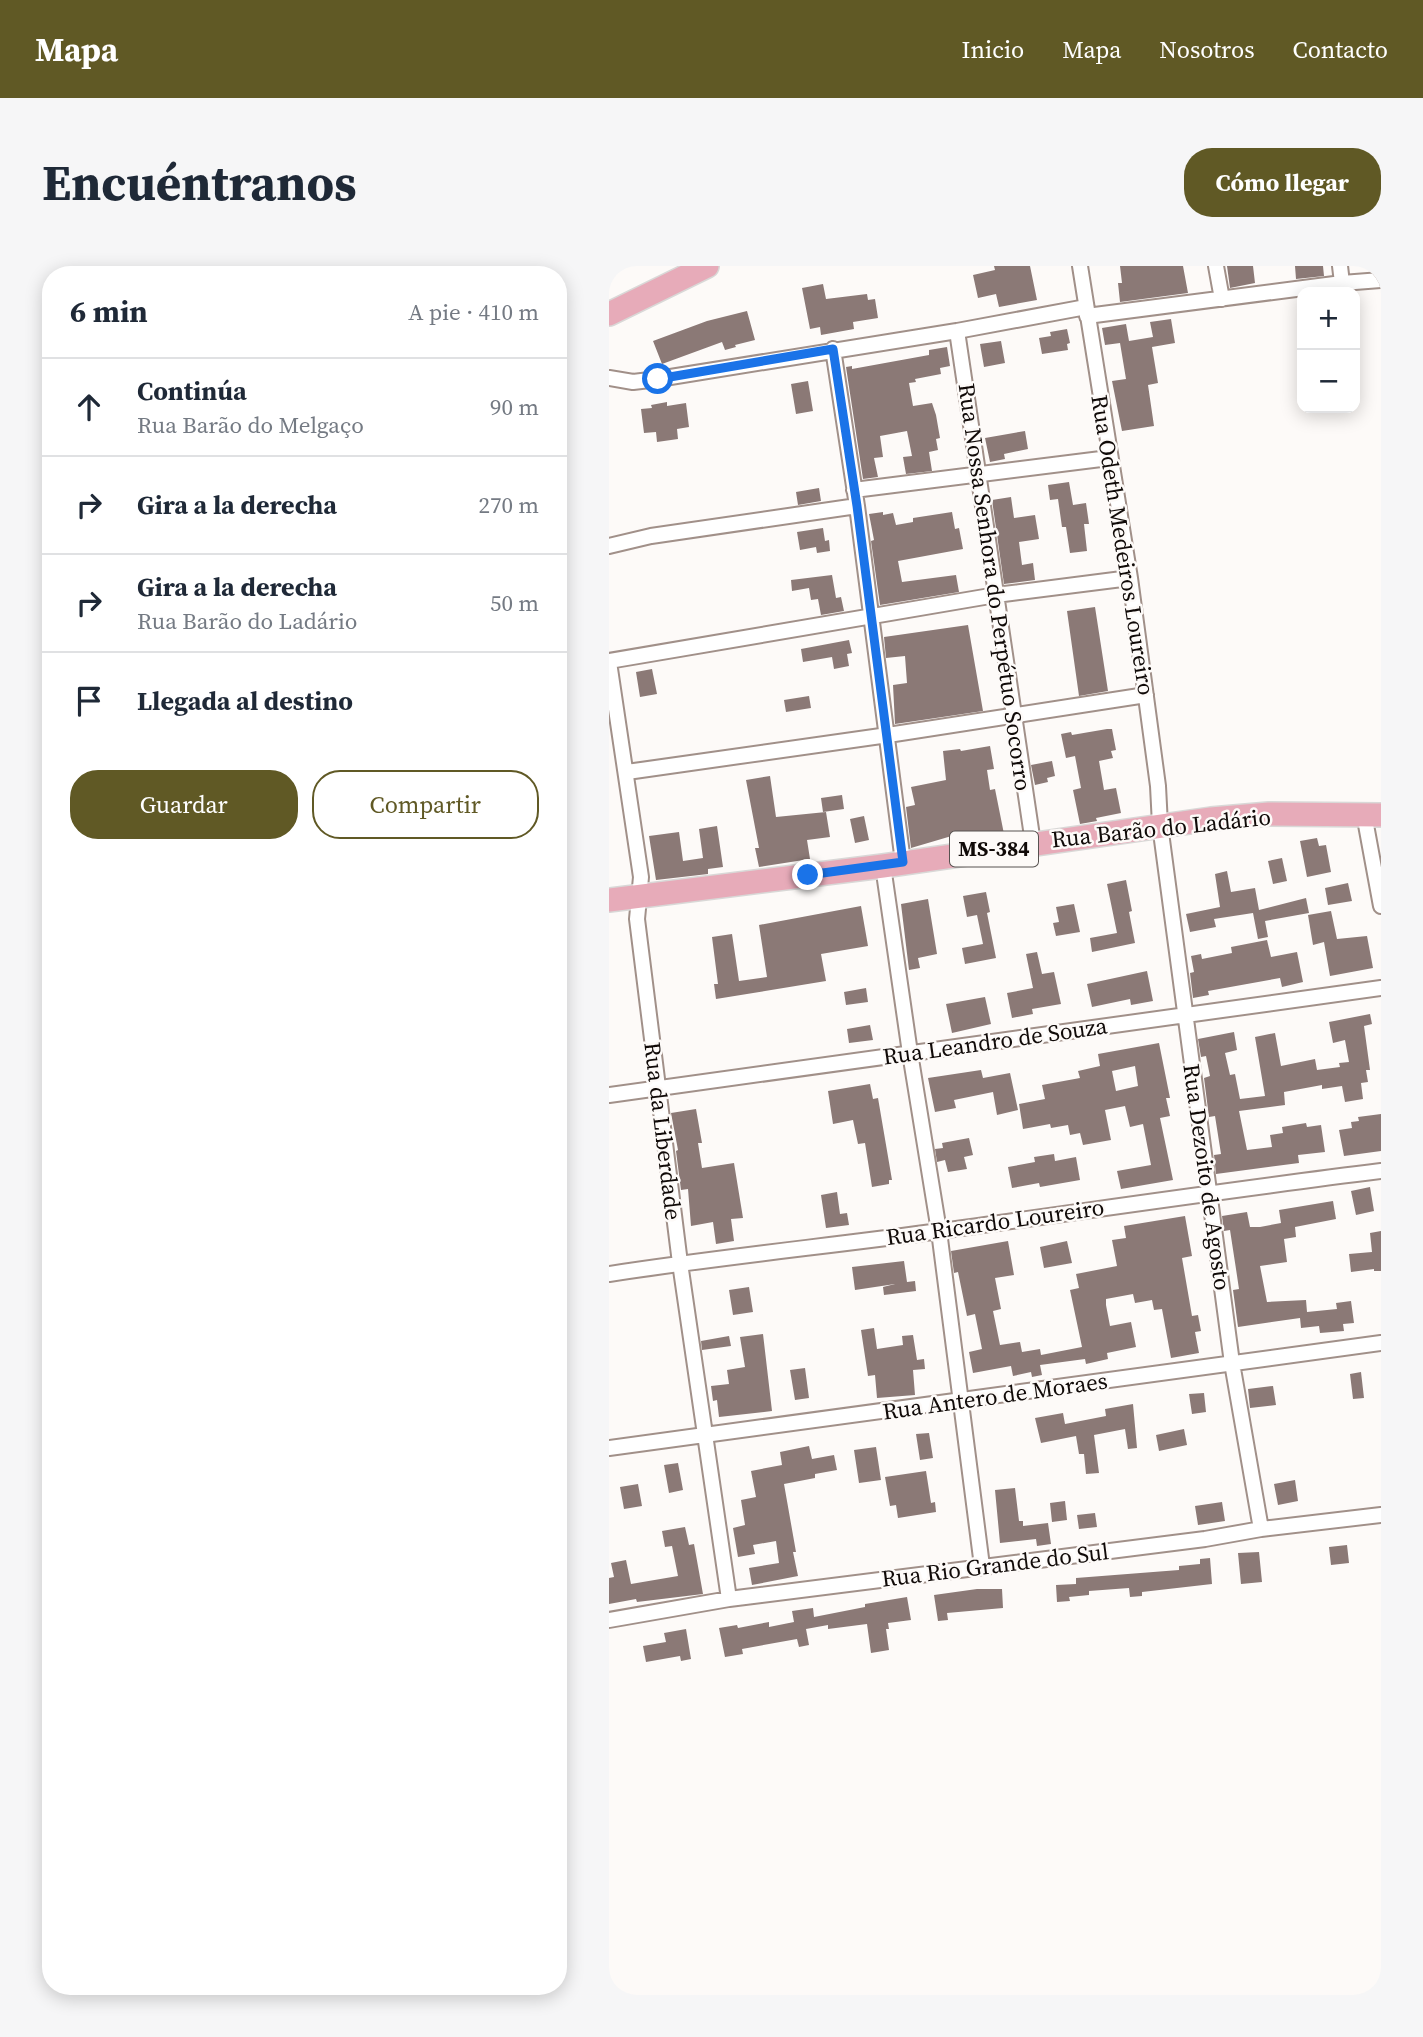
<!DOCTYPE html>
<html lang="es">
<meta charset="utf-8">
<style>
body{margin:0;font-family:"Source Serif 4",serif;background:#f6f6f7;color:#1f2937}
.controls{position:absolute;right:21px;top:21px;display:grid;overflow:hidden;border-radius:14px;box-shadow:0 4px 18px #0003}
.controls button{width:63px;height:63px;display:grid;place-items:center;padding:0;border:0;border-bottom:2px solid #e0e1e3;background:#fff;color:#1f2937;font:35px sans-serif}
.stop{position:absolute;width:21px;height:21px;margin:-16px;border:5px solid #1a73e8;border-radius:50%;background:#fff}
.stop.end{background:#1a73e8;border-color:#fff;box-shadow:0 2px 7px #0008}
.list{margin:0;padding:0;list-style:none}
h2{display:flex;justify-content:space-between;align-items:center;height:91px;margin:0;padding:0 28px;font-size:30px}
h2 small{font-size:23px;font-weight:400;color:#747a83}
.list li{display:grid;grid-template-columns:46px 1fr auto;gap:21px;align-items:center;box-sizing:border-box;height:98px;padding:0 28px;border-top:2px solid #e0e1e3}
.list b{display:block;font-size:26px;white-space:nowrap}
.list p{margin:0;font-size:23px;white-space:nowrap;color:#747a83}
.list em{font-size:23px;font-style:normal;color:#747a83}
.actions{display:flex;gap:14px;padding:21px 28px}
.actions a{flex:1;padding:16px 0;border:2px solid #605925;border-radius:28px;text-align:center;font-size:24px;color:#605925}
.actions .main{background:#605925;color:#fff}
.icon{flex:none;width:38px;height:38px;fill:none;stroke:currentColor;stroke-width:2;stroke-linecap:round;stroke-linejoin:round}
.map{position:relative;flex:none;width:772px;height:1729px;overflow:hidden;border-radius:28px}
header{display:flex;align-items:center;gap:42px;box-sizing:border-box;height:98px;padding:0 35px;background:#605925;color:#fff}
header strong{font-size:33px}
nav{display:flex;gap:38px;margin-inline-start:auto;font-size:24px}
.intro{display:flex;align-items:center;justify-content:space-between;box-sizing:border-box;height:168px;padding:0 42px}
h1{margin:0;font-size:49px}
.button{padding:18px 32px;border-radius:28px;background:#605925;color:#fff;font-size:24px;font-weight:700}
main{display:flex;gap:42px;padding:0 42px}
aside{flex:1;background:#fff;border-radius:28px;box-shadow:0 4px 18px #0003}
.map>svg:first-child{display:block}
.building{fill:#8b7976;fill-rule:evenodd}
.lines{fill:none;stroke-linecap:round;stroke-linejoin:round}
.street-casing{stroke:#a19089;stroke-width:18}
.primary-casing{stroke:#d9d8d7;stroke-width:26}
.street{stroke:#fff;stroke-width:14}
.primary{stroke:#e7abb9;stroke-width:23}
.route{stroke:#1a73e8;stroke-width:9}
.labels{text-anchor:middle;stroke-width:5;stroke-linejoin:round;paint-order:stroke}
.shield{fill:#fdfaf8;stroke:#575250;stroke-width:2}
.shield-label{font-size:21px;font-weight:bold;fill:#100a08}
.street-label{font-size:23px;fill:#100a08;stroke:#fdfaf8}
</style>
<header>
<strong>Mapa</strong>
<nav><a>Inicio</a><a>Mapa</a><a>Nosotros</a><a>Contacto</a></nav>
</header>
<div class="intro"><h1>Encuéntranos</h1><a class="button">Cómo llegar</a></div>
<main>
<aside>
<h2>6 min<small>A pie · 410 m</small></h2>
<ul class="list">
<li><svg class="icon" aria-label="ahead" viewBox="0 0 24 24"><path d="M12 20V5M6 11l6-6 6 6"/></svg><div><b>Continúa</b><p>Rua Barão do Melgaço</p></div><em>90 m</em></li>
<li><svg class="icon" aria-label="right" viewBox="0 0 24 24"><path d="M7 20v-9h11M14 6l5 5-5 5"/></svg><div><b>Gira a la derecha</b></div><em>270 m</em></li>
<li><svg class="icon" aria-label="right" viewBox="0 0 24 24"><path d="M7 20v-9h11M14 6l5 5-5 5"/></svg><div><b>Gira a la derecha</b><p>Rua Barão do Ladário</p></div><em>50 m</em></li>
<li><svg class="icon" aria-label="arrive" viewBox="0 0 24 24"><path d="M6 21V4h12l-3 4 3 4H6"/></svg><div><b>Llegada al destino</b></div></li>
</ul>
<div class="actions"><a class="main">Guardar</a><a>Compartir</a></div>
</aside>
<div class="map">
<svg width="772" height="1729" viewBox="0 0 772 1729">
<rect width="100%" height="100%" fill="#fdfaf8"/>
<path class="building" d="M385 0H421L428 34 390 41 387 28 369 32 364 9 386 4Z
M511 0H574L579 27 511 36 509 17H513Z
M618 0H644L646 17 621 22Z
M686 0H714L715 10 687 13Z
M214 18 217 33 258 28 259 34 266 33 269 52 244 56 245 63 212 69 211 61 201 63 193 22Z
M138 45 146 74 126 79 127 81 116 84 113 76 53 98 44 75 98 55Z
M562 53 566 77 543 81 549 117 539 119 545 160 513 165 503 115 517 113 511 77 496 79 493 62 517 58 520 75 544 71 541 56Z
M458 63 461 77 458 78 459 84 433 88 430 72 442 70 441 66Z
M392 75 396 97 375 101 371 78Z
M338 81 341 100 331 102 332 108 306 113 307 116 300 117 304 140 323 137 327 149 331 172 327 173 329 184 320 186 323 205 297 208 294 191 303 190 298 165 271 170 274 191 265 192 269 211 254 213 237 101 243 100V103L320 89V84Z
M199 115 204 145 187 148 182 118Z
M58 136V140L77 137 80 161 68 163 69 173 48 176 47 166 35 167 32 143 43 142 42 139Z
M416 165 419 183 395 188 396 193 381 196 376 172Z
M460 216 464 239 477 237 480 258H475L478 285 461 287 457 261H453L449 233 441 234 439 219Z
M210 222 212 235 189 239 187 226Z
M402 231 405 252 426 249 430 273 410 276 413 299 424 297 426 314 395 318 383 234Z
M274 246V249L284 247 287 259 304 256V252L343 246 346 263 350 262 354 283 289 295 293 316 347 309 350 326 271 339 262 275 265 274 260 248Z
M214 262 216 275 220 274 221 285 208 287 207 281 191 284 188 266Z
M223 309 227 332 232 331 235 345 212 349 209 333 202 334 200 322 183 325 182 314Z
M486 341 499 425 470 430 458 345Z
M359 359 374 445 286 458 284 419 298 417 296 390 277 392 275 371Z
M240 374 243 387 238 388 240 400 225 403 223 391 194 396 192 383Z
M43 403 48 428 31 431 27 406Z
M200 430 202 442 177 446 175 434Z
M498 463H503L507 484 502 485 504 492 490 495 495 524 507 522 512 547 487 552 488 555 471 558 464 524 472 522 466 490 457 492 452 468 462 466 463 469Z
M381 480 385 503 378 504 381 524 386 523 395 568 347 575 346 569 302 582 297 541 306 539 302 521 337 514 334 485 351 483 352 485Z
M443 495 446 510 438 512 439 516 426 519 422 499Z
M161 510 167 551 217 546 221 571 198 574 201 593 150 601 146 582H150L137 514Z
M233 529 235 543 214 546 212 532Z
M255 550 260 574 246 577 241 553Z
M108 560 114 601 99 603V608L47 614 40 570 70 566 74 595 94 592 90 563Z
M708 572 710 580 717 579 722 606 698 611 691 575Z
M673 592 678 615 664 618 659 595Z
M618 605 622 626 646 622 650 644 697 632 700 647 656 655 659 671 649 673 644 647 605 653 607 661 581 666 577 648 611 641 606 608Z
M517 614 523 645 520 646 526 677 483 686 481 672 508 667 498 618Z
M739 617 743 635 719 639 716 622Z
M377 626 381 646 378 647 387 692 356 698 353 682 374 678 368 649 358 651 354 630Z
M319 633 328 688 309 692 311 702 300 704 292 638Z
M465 638 471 666 447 670 444 657 450 656 447 641Z
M252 640 259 680 212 688 217 715 107 733 105 718H109L103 671 123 668 130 715 158 711 150 659Z
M722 645 728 673 758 670 764 702 721 710 715 676 704 679 699 649Z
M658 674 662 691 688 686 694 716 673 721 671 712 599 725 600 729 584 732 581 707 585 706 582 690 592 688 593 693 623 687 622 681Z
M428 686 433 708 445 706 452 738 423 743 424 748 403 752 398 727 424 722 417 688Z
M538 705 544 735 522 739 521 733 483 741 478 718Z
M257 722 259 736 237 739 235 726Z
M376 731 382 758 343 767 337 738Z
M761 748 763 758 755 760 761 804H757L759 816 752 817 754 833 736 836 733 820 713 823V819L675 826 676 839 630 845 638 884 663 881 661 869 674 867 673 861 697 857 698 861 712 859 716 886 689 889 690 897 607 908 605 889 612 888 606 850 600 851 595 812 601 810 597 790 592 791 589 773 625 766 628 784 616 787 621 809 626 808 631 833 656 830 646 771 666 767 672 800 706 793 708 804 731 801 730 797 740 796 736 774 724 777 720 756Z
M261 759 264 774 240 777 238 763Z
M550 777 561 832H557L561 850 551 852 564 914 512 923 508 905 542 899 534 858 521 861 516 840 496 844 502 874 474 879 471 867 461 869 459 859 442 862 441 858 414 863 410 838 436 833 433 819 471 812 469 805 491 800 489 788ZM526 800 529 820 507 825 503 805Z
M372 804 374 812 401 807 409 844 388 849 384 826 345 834 347 842 326 846 319 812Z
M261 818 264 833 269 832 283 914H280V918L263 921 256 877 249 878 244 854 224 858 219 825Z
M87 843 93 877H89L93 902 125 897 134 952 122 953 125 975 107 978 104 956 82 960 79 923 72 924 67 885 69 884 62 847Z
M772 848V885L735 890 730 864 743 862 742 856 750 855 749 851Z
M360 872 364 889 355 891 358 903 339 906 336 894 328 896 326 883 334 882 333 877Z
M445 888 446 895 467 891 471 914 431 921 430 917 403 922 399 901 426 896 425 891Z
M761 921 765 945 747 949 742 925Z
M228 926 231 948 238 947 240 959 217 962 212 929Z
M724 935 727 953 686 961 687 971 675 973 678 996 651 1000 658 1036 697 1034 698 1046 728 1043 727 1037 742 1035 745 1057 734 1058 735 1065 711 1067 710 1060 692 1062 691 1052 629 1061 624 1024 630 1023 627 1003 621 964 615 965 613 950 638 946 641 961H651L672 957 670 944Z
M576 950 583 990 573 992 583 1050 589 1049 592 1065 586 1066 590 1087 562 1092 553 1043 545 1044 543 1034 526 1037 524 1028 497 1033V1039L501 1060 522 1056 527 1081 498 1087 499 1093 477 1098 476 1093 431 1099 433 1109 423 1111 422 1106 404 1110 402 1100 364 1107 360 1086 373 1083 366 1048 358 1050 349 1006 345 1007 342 985 399 975 405 1009 386 1012 392 1043 384 1045 391 1079 411 1076 413 1086 431 1083 432 1089 473 1081 461 1024 470 1022 467 1008 508 1000 503 974 517 972 515 960Z
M772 965V1005H765V1003L742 1006 740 988 763 986 761 967Z
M458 975 463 997 435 1002 431 981Z
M295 995 298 1016 306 1015 307 1025 275 1029 274 1021 286 1018 246 1024 243 1001Z
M140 1021 144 1046 124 1049 120 1024Z
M265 1062 268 1083 294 1079 293 1070 304 1069 308 1094 315 1093 316 1103 304 1104 306 1129 268 1132 266 1109 259 1110 252 1064Z
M154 1068 163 1145 110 1151 108 1134 104 1135 102 1120 120 1118 118 1104 136 1101 131 1071Z
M120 1070 122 1080 93 1084 92 1075Z
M196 1102 200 1132 186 1134 181 1104Z
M752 1106 755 1132 744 1133 741 1108Z
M664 1120 667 1139 641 1142 639 1123Z
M595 1127 597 1146 583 1148 580 1128Z
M524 1138 528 1182 519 1183 516 1163 485 1169 490 1207 477 1208 475 1188H470L467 1170 432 1177 426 1152 454 1147 456 1158 497 1150 496 1143Z
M575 1163 578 1179 550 1185 547 1169Z
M320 1167 324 1192 311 1194 307 1168Z
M200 1180 203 1193 225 1189 228 1204 206 1208V1212L175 1218 187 1286H184L189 1310 143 1319 140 1302 170 1297 167 1275 144 1279 146 1288 129 1291 124 1262 136 1259 132 1234 147 1231 142 1205 173 1199 171 1186Z
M267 1181 272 1214 250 1217 245 1184Z
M69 1197 74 1224 60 1227 55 1199Z
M317 1205 322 1237 326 1236 327 1246 289 1252 287 1239 281 1240 276 1211Z
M686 1214 689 1235 669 1239 665 1218Z
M29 1218 33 1240 15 1243 11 1221Z
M406 1222 410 1255H414V1260L439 1257 442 1278 428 1280 427 1273 391 1277 386 1224Z
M456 1235 458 1254 443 1256 441 1237Z
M613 1236 616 1255 589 1259 586 1240Z
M486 1247 488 1261 470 1263 468 1249Z
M76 1261 80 1279 85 1278 94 1328 28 1336 27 1333 0 1338V1312L5 1311 2 1297 17 1294 22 1318 69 1310 63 1280 56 1281 53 1265Z
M738 1279 740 1297 722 1299 720 1281Z
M650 1286 653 1316 632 1318 629 1287Z
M601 1292 603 1318 533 1326V1330L521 1331 520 1322 480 1325V1329L460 1331 461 1335 448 1336 447 1319 467 1318V1312L570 1304V1300L591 1298V1293Z
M368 1323H393L394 1342 338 1347 339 1354 329 1355 325 1329Z
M298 1331 302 1354 279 1357 280 1363H277L280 1384 262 1387 258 1358 219 1363V1359L197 1363 200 1379 190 1381 188 1373 133 1383 134 1388 116 1391 110 1362 128 1359 129 1362 160 1356V1361L185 1356 183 1345 204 1342 205 1351 256 1341V1338Z
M77 1363 82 1393 72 1395 71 1390 37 1396 34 1380 57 1376 55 1367Z"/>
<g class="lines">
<defs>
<path id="street" d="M471 0 521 312 549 520 551 559 623 1097 652 1263
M607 0 613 33
M731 0 733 17
M478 50 733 17 772 14
M348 65 424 577
M224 83 248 240 294 596
M0 112 24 116 49 113 348 65 477 41
M245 224 500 192
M0 280 42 270 248 240
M0 395 387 329 521 312
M0 396 32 611 28 653 71 997 120 1333
M18 506 279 469 537 429
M755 548 772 640
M274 600 301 787 330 965 373 1300
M0 829 772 722
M0 1008C110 991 221 980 331 965 478 945 625 923 772 905
M0 1182 772 1077
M0 1354 120 1333 596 1273 652 1263 772 1249"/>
<path id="primary" d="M0 48 98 0
M0 634 274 600 602 553 660 548 772 549"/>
</defs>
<use href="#street" class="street-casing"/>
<use href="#primary" class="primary-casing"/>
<use href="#street" class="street"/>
<use href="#primary" class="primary"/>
</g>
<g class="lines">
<path class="route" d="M49 113 224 83 248 240 294 596 199 609"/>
</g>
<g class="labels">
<rect class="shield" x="341" y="565.5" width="88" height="35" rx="5"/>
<g class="shield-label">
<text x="385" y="590">MS-384</text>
</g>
<g class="street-label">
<text transform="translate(514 279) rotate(81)" y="8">Rua Odeth Medeiros Loureiro</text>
<text transform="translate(386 321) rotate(82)" y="8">Rua Nossa Senhora do Perpétuo Socorro</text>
<text transform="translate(552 562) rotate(-6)" y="8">Rua Barão do Ladário</text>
<text transform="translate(386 775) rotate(-8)" y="8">Rua Leandro de Souza</text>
<text transform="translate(54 865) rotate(83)" y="8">Rua da Liberdade</text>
<text transform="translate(598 911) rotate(82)" y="8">Rua Dezoito de Agosto</text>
<text transform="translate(386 956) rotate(-8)" y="8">Rua Ricardo Loureiro</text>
<text transform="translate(386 1130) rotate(-8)" y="8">Rua Antero de Moraes</text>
<text transform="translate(386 1299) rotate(-7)" y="8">Rua Rio Grande do Sul</text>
</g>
</g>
</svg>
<div class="controls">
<button>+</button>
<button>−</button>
</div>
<div class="stop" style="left:49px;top:113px"></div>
<div class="stop end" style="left:199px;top:609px"></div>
</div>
</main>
